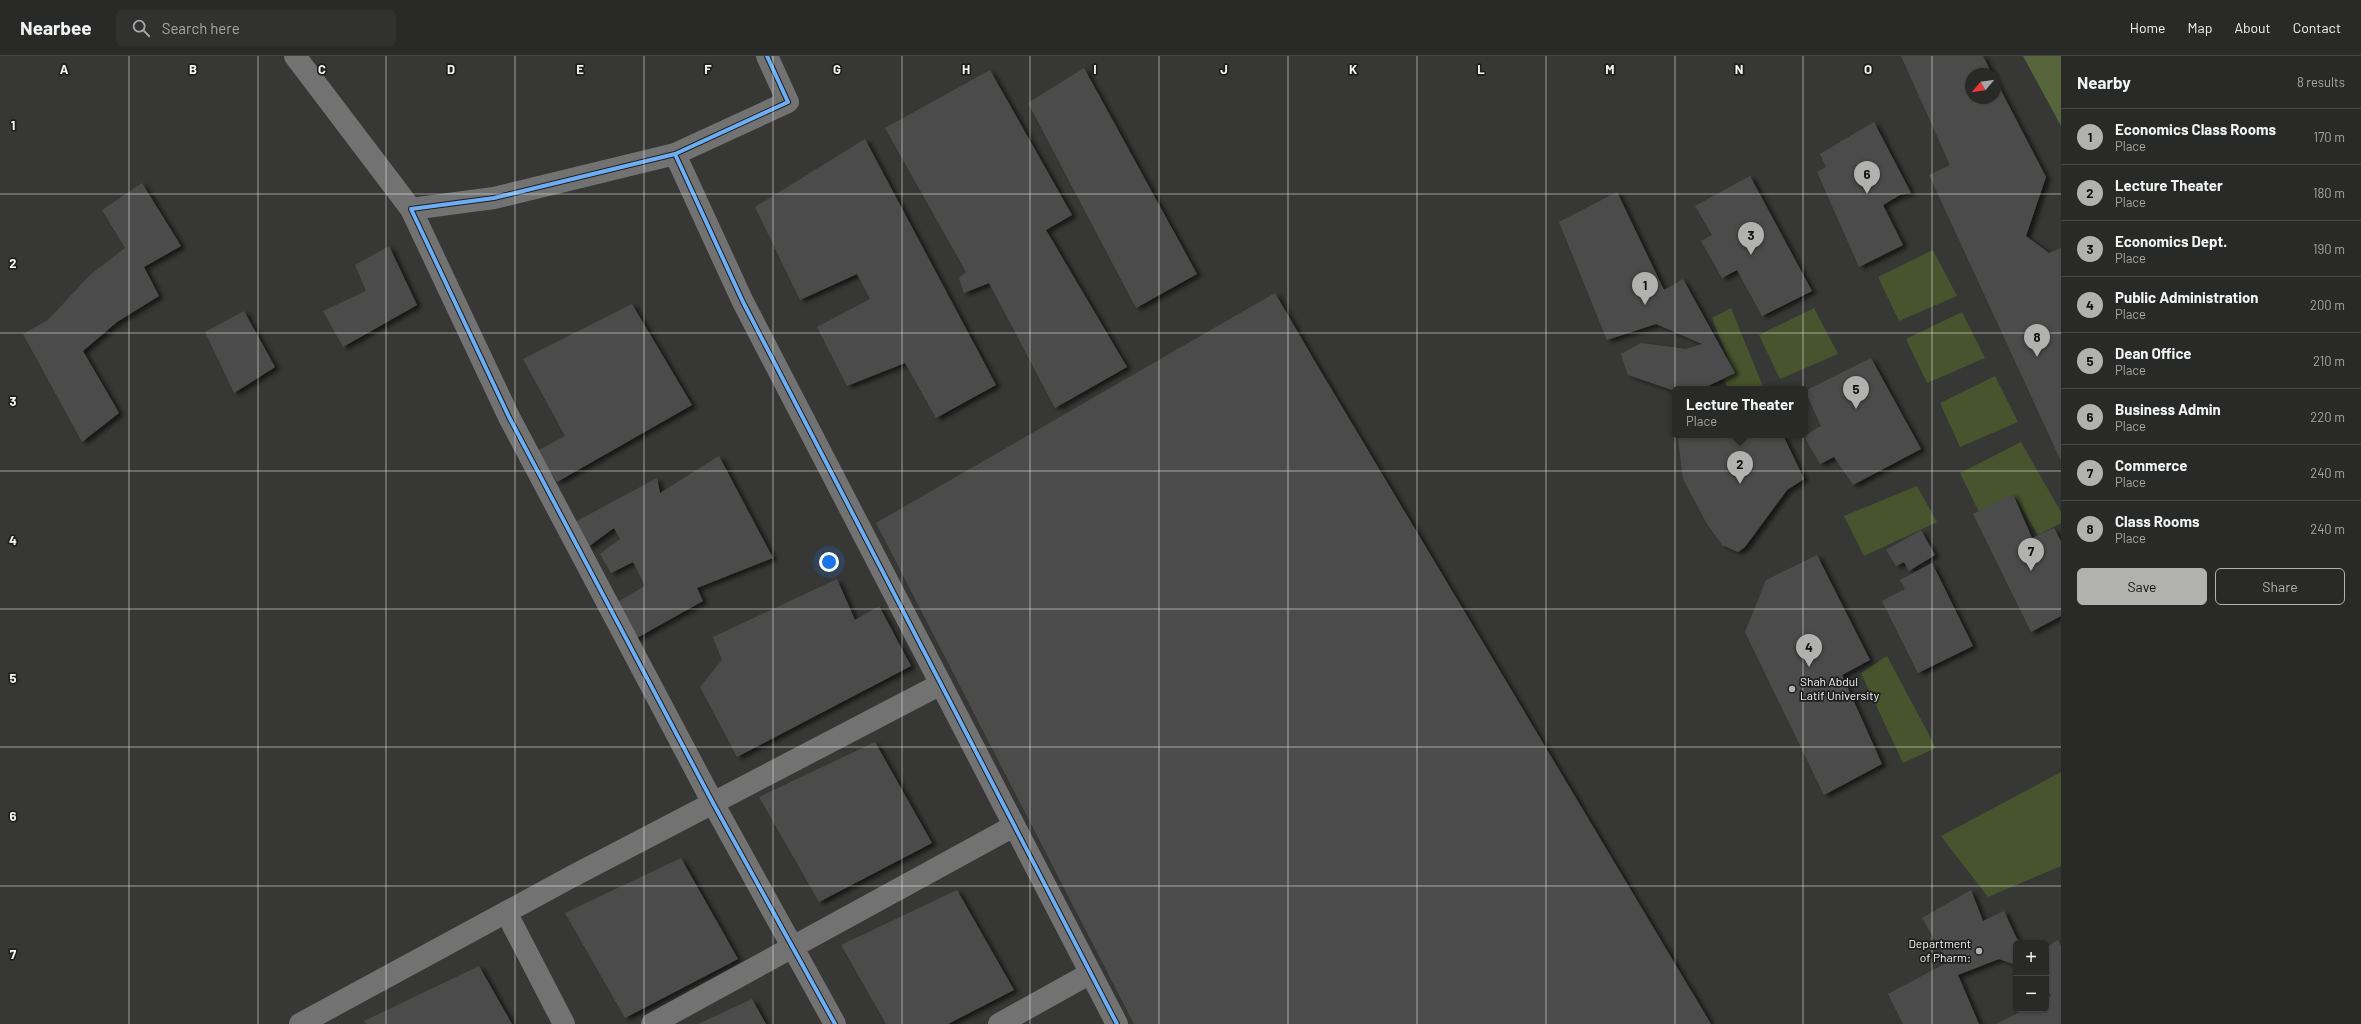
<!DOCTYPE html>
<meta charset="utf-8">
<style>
body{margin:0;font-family:Barlow,sans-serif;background:#313130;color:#f1f3f6}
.controls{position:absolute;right:12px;bottom:12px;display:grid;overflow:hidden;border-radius:6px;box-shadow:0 1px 3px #0004}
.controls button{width:36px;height:36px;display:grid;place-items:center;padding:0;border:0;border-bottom:1px solid #454545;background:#292928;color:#f1f3f6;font:20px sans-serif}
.compass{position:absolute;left:1965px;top:12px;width:36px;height:36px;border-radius:50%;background:#292928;box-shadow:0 1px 3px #0004;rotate:241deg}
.you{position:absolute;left:829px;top:506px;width:14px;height:14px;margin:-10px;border:3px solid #fff;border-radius:50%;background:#1a73e8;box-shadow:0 0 0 6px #1a73e833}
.badge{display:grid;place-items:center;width:26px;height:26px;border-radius:50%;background:#b1b2b0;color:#111;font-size:13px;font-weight:700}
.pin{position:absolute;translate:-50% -33px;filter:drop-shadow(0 1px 2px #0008)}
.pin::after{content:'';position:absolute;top:21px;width:14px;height:12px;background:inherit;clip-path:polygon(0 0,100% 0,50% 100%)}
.popup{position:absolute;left:1672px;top:330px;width:136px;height:52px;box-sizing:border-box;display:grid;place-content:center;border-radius:6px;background:#292928;filter:drop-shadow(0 1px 3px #0005);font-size:13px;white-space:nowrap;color:#a5a6a8}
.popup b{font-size:15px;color:#f1f3f6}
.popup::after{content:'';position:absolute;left:50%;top:100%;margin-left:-8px;border:8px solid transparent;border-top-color:#292928}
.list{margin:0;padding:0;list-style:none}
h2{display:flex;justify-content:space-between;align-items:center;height:52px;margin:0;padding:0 16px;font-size:17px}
h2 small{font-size:13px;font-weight:400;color:#a5a6a8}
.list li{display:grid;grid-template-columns:26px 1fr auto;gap:12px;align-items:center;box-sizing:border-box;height:56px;padding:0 16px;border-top:1px solid #454545}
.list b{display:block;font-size:15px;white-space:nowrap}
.list p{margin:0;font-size:13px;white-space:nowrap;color:#a5a6a8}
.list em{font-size:13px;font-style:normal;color:#a5a6a8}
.actions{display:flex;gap:8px;padding:12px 16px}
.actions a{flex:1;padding:9px 0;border:1px solid #b1b2b0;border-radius:6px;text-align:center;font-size:14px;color:#b1b2b0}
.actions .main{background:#b1b2b0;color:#111}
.icon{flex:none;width:22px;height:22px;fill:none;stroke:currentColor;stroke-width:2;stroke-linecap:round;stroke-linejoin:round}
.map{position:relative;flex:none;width:2061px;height:968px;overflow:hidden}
header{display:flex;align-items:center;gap:24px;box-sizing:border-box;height:56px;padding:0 20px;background:#292928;border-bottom:1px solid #454545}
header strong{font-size:19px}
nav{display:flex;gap:22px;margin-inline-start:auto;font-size:14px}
.search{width:280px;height:36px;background:#313130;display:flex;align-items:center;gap:10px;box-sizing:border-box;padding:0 14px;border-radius:6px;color:#a5a6a8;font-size:15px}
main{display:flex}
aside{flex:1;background:#292928}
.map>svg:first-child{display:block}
.green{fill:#47542d}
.forest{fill:#56653c}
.building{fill:#4c4c4b;filter:url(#shadow)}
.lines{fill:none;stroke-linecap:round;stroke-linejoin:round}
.street{stroke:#727272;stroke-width:22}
.cycleway-casing{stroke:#1e1f1e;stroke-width:6}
.cycleway{stroke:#6dadf4;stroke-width:4}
.grid{fill:none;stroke:#f3f4f2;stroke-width:1;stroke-opacity:0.55}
.poi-dot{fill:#b1b2b0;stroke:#1e1f1e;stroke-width:1.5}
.labels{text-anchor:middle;stroke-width:3.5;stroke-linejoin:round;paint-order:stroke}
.poi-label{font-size:12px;fill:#f3f4f2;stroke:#1e1f1e;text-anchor:start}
.grid-label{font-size:13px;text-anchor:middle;font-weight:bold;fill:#f3f4f2;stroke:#1e1f1e;stroke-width:3.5;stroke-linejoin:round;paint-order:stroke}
</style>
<header>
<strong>Nearbee</strong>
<div class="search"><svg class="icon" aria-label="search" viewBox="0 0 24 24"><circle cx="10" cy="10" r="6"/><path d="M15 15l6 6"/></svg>Search here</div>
<nav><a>Home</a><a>Map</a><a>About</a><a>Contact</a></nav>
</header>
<main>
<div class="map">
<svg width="2061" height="968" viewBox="0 0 2061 968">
<defs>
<filter id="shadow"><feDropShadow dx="4.5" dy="2.5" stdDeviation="2" flood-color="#0009"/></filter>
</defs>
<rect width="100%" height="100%" fill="#373736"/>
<path class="green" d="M1933 194 1957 240 1899 265 1878 221Z
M1731 252 1764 333H1728L1724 323 1734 317 1712 262Z
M1814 252 1838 298 1780 323 1759 279Z
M1962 256 1985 302 1927 327 1906 283Z
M1995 320 2018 366 1960 391 1940 347Z
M2021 386 2061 456V467L2038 479 2013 438 1979 456 1960 417Z
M1917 430 1937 466 1864 500 1844 460Z
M1887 600 1936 692 1903 707 1861 617Z
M2061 716V810L1988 841 1941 780Z"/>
<path class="forest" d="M2023 0H2061V70Z"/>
<path class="building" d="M1901 0H1983L1992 18H1971V42H1995V23L2046 121 2026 180 2049 197 2061 192V405L1929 119 1950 109Z
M1084 12 1197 218 1136 252 1028 47Z
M990 14 1072 159 1046 174 1127 311 1055 352 989 227 964 237 959 222 966 216 885 72Z
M1874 66 1911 137 1900 139 1883 149 1903 189 1859 211 1817 116 1826 111 1820 98Z
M865 83 996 329 936 362 905 307 847 330 817 271 870 243 857 218 800 244 755 151Z
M1750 120 1812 235 1762 260 1737 214 1722 222 1701 185 1712 179 1695 150Z
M142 127 181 190 144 211 159 240 117 266 83 295 119 357 82 386 23 278 48 264 90 219 125 192 102 154Z
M1617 136 1664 234 1683 223 1735 317 1702 333H1675V335L1628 319 1621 298 1641 287 1686 293 1702 288 1656 268 1607 284 1559 166Z
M389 190 417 249 343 291 323 255 366 235 355 209Z
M1275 237 1317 309 1711 968H1134L876 467Z
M632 248 692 349 557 426 537 395 565 380 523 303Z
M244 255 275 311 234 337 205 276Z
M1871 302 1921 393 1853 429 1834 401 1820 408 1804 380 1821 370 1805 335Z
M1682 379H1783L1804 423 1787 434 1745 491 1738 496 1722 489 1707 468 1683 423 1678 382Z
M719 400 773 502 697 532 703 545 628 587 609 551 645 530 633 506 611 517 600 498 620 483 614 472 588 491 575 466 657 422 660 437Z
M2013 438 2032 482 2054 472 2061 485V560L2031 576 1973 458Z
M1921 474 1935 499 1909 515 1904 506 1896 510 1886 494Z
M1817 499 1870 604 1842 619 1882 708 1824 739 1745 576 1766 524Z
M1932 507 1973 590 1918 617 1882 545 1905 533 1900 524Z
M837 523 855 564 879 550 911 610 737 701 700 631 722 604 713 581Z
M875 686 932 787 819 846 759 741Z
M681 802 738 903 625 962 565 857Z
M957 834 1014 934 948 968H886L841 889Z
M1971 834 1983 865 2004 855 2017 883 2027 887H2016V909L1999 903 1958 919 1979 968H1903L1888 938 1948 906 1922 862Z
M2058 884 2061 890V968H1996L2026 953H2046V943L2051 940 2046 932V891Z
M479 910 512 968H366L364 965Z
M752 943 766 968H698Z"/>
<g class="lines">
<path class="street" d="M295 0 411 153
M767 0 788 46 675 98 494 142 411 153 509 361 713 747 835 968
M675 98 743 246 1117 968
M506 856 564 968
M300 968 571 821 941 628
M652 968 1014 770
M999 968 1089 918"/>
<defs>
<path id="cycleway" d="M767 0 788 46 675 98 494 142 411 153 509 361 713 747 835 968
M675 98 743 246 1117 968"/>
</defs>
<use href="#cycleway" class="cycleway-casing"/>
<use href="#cycleway" class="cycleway"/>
</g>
<path class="grid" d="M129 0V968M258 0V968M386 0V968M515 0V968M644 0V968M773 0V968M902 0V968M1030 0V968M1159 0V968M1288 0V968M1417 0V968M1546 0V968M1675 0V968M1803 0V968M1932 0V968M0 138H2061M0 277H2061M0 415H2061M0 553H2061M0 691H2061M0 830H2061"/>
<g class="poi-dot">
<circle cx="1792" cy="633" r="4"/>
<circle cx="1979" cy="895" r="4"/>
</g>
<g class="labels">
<g class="poi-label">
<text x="1800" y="630">Shah Abdul<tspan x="1800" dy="14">Latif University</tspan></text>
<text x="1971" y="892" text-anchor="end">Department<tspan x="1971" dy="14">of Pharm:</tspan></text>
</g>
</g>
<g class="grid-label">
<text x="64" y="18">A</text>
<text x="193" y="18">B</text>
<text x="322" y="18">C</text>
<text x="451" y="18">D</text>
<text x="580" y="18">E</text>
<text x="708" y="18">F</text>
<text x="837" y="18">G</text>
<text x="966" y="18">H</text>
<text x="1095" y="18">I</text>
<text x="1224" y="18">J</text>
<text x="1353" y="18">K</text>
<text x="1481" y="18">L</text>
<text x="1610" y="18">M</text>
<text x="1739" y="18">N</text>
<text x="1868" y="18">O</text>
<text x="13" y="74">1</text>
<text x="13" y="212">2</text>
<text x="13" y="350">3</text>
<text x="13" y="489">4</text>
<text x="13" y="627">5</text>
<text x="13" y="765">6</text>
<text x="13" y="903">7</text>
</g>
</svg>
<div class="controls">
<button>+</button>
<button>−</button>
</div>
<svg class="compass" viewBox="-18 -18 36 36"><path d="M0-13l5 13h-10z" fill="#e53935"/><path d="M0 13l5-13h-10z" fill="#a5a6a8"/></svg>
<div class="you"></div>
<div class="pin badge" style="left:1645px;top:249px">1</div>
<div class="pin badge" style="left:1740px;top:428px">2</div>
<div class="popup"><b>Lecture Theater</b>Place</div>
<div class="pin badge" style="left:1751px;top:199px">3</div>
<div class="pin badge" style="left:1809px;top:611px">4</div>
<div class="pin badge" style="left:1856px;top:353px">5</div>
<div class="pin badge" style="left:1867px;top:138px">6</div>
<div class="pin badge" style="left:2031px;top:515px">7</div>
<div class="pin badge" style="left:2037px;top:301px">8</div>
</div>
<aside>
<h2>Nearby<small>8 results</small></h2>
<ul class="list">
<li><span class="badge">1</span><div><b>Economics Class Rooms</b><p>Place</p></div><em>170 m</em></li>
<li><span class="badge">2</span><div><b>Lecture Theater</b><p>Place</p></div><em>180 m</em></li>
<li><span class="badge">3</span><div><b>Economics Dept.</b><p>Place</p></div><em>190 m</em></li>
<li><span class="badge">4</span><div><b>Public Administration</b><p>Place</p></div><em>200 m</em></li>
<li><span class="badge">5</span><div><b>Dean Office</b><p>Place</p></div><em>210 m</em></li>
<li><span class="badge">6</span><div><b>Business Admin</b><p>Place</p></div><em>220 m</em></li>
<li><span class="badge">7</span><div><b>Commerce</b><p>Place</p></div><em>240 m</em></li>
<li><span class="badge">8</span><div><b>Class Rooms</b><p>Place</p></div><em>240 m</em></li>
</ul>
<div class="actions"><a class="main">Save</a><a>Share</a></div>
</aside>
</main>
